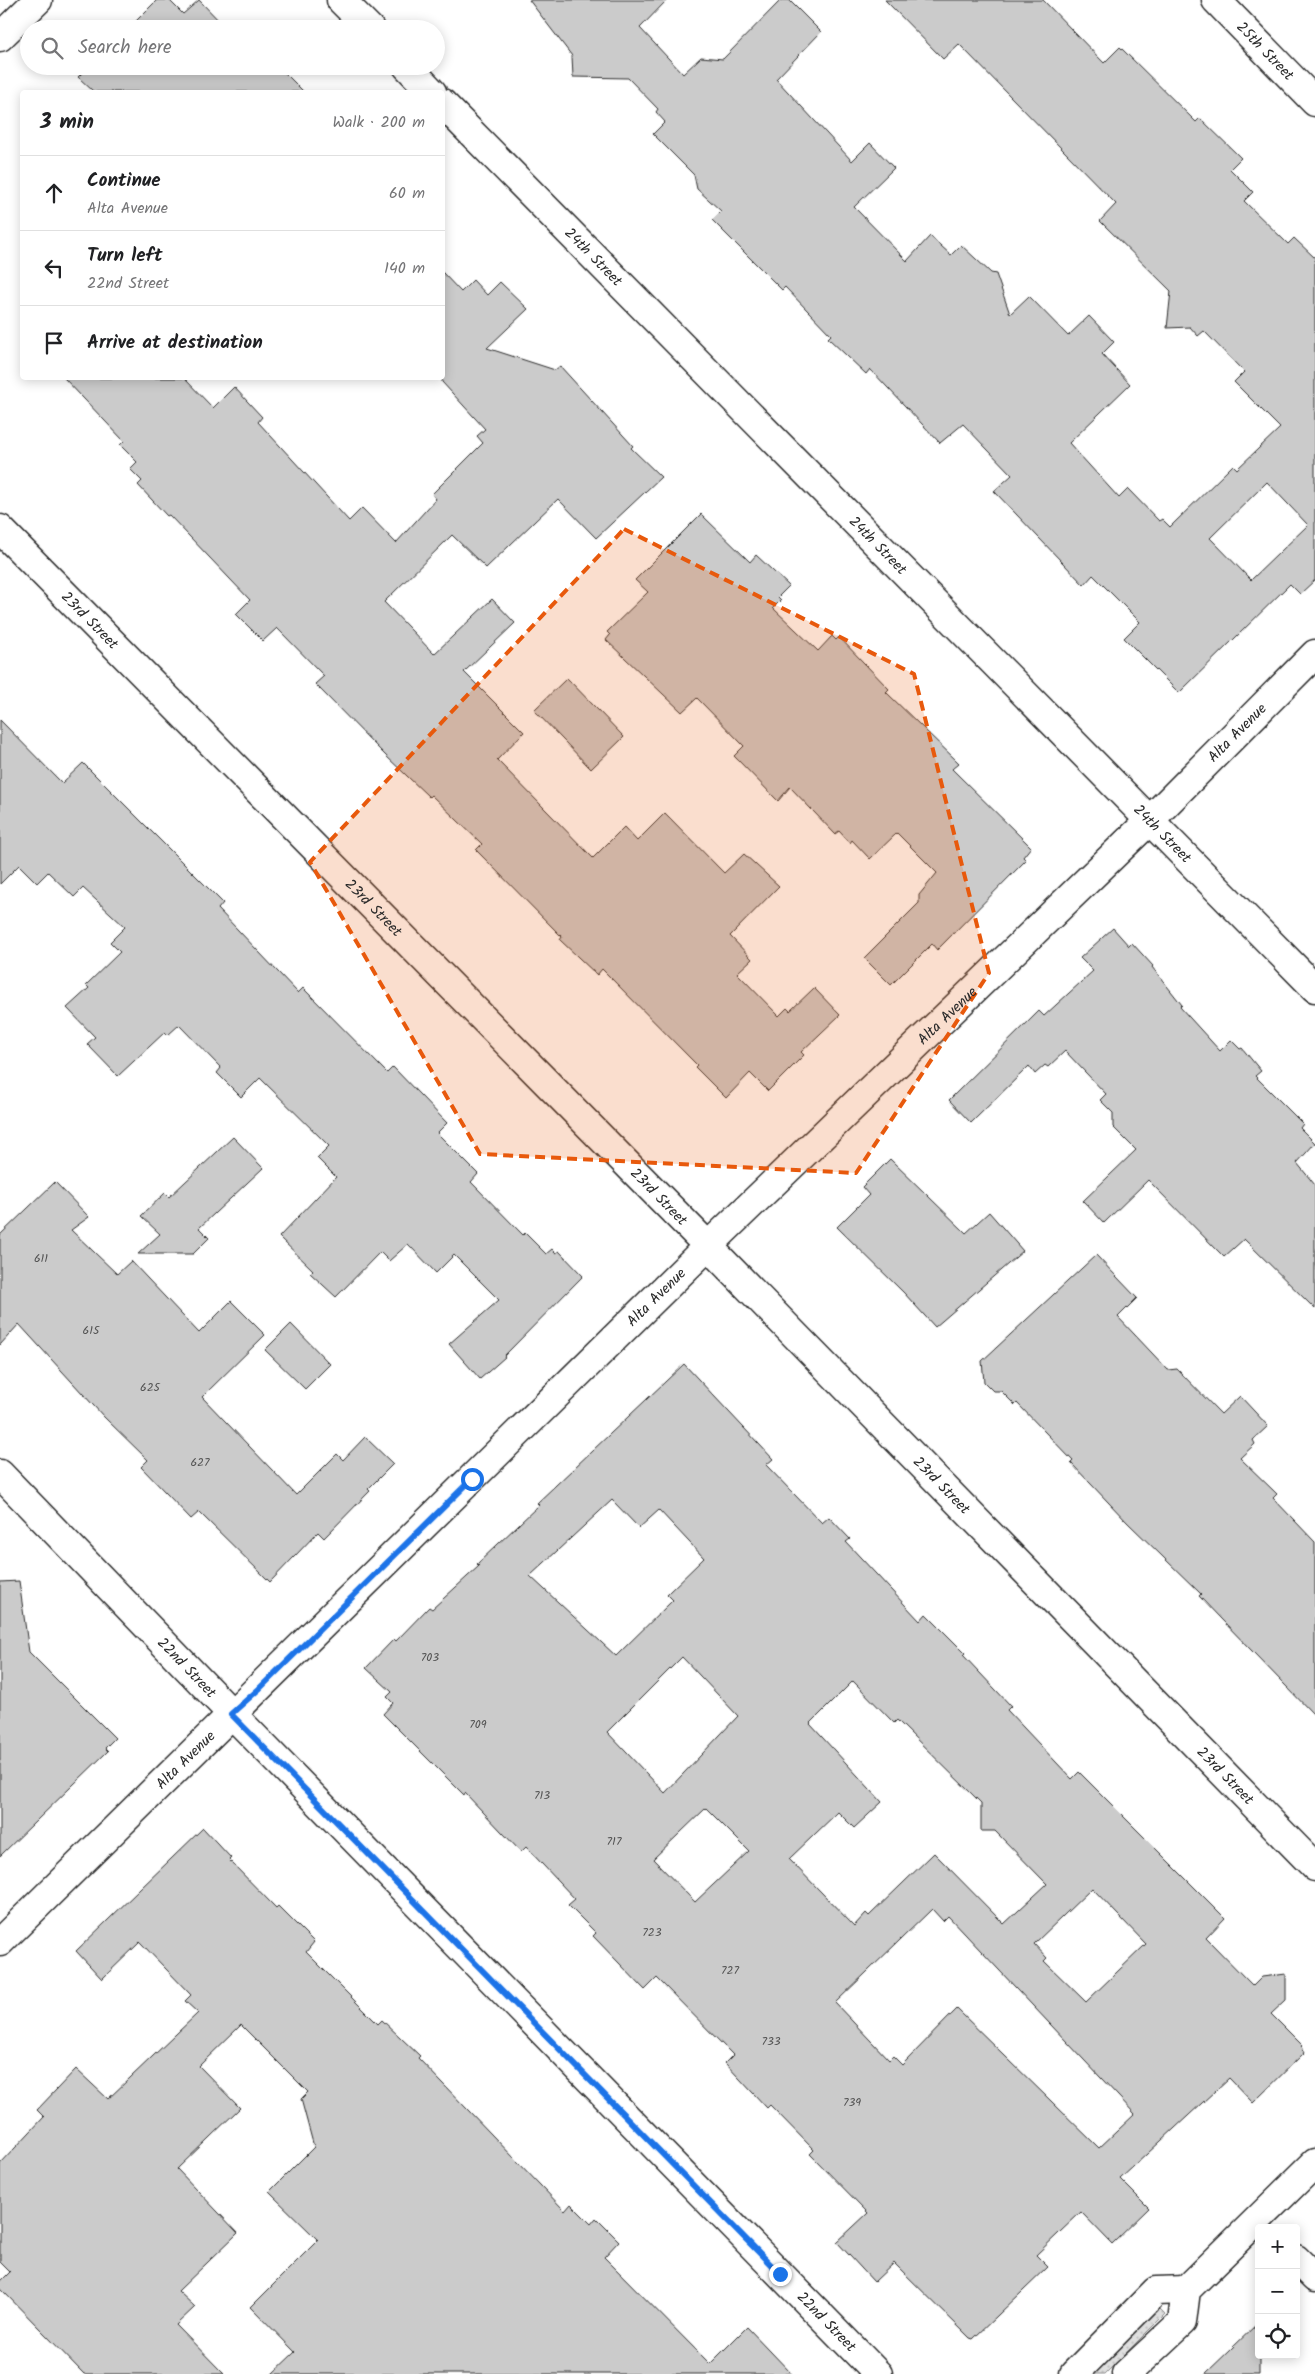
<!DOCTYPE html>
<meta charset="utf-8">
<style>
body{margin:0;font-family:Kalam,sans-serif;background:#f6f6f6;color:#202124}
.controls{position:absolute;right:15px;bottom:15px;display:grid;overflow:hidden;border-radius:5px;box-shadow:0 2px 12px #0003}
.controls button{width:45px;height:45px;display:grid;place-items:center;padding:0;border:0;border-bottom:1px solid #e0e0e0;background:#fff;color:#202124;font:25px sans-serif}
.stop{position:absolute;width:15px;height:15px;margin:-11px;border:4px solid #1a73e8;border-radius:50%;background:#fff}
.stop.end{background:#1a73e8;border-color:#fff;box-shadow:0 1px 5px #0008}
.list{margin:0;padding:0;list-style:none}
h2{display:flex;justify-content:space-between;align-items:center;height:65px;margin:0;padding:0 20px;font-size:21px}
h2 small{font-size:16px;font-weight:400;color:#757577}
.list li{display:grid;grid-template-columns:32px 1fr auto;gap:15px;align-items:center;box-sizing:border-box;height:75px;padding:0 20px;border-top:1px solid #e0e0e0}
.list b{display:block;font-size:19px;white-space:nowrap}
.list p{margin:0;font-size:16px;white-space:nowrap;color:#757577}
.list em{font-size:16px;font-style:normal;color:#757577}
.icon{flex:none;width:28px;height:28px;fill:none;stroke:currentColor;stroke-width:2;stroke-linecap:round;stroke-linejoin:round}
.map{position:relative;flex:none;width:1315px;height:2374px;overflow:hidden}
.search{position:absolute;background:#fff;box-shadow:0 2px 12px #0003;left:20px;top:20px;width:425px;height:55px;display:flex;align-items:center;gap:12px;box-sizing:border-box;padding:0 18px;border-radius:28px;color:#757577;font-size:19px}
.panel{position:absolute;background:#fff;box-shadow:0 2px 12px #0003;left:20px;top:90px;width:425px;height:290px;border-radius:5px}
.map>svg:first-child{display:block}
.grass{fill:url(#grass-dots);stroke:#868686}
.building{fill:#cbcbcb;stroke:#2b2b2b;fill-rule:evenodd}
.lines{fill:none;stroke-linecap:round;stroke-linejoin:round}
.minor-casing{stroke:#2b2b2b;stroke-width:31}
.minor{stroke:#fff;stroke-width:28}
.route{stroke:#1a73e8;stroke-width:6}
.marked{fill:#e8590c;fill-opacity:0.2;stroke:#e8590c;stroke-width:4;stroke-dasharray:10 6;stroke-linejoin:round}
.labels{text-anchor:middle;stroke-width:5;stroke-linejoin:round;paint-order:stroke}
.number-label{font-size:12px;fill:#535353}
.street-label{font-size:15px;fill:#2b2b2b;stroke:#fff}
</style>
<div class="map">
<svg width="1315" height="2374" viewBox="0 0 1315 2374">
<defs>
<pattern id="grass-dots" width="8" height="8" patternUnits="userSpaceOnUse" patternTransform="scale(1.25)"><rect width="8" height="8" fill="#e0e0e0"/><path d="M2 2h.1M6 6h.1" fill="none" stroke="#c0c0c0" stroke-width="1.8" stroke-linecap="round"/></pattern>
</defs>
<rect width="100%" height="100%" fill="#fff"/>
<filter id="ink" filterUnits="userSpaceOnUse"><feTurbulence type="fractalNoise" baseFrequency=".02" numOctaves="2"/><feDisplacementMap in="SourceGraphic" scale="10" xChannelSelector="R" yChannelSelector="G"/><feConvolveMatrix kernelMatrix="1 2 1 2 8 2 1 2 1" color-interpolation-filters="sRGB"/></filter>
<g filter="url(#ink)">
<path class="grass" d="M1155 2304 1165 2314 1105 2374H1084Z"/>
<path class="building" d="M157 0H169L183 14 199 0 227 29H128Z
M529 0H667L640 28 683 74 701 57 723 59 781 0H789L821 32 776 79 852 161 870 143 894 168 854 207 907 261 930 236 951 255 961 245 991 273 996 274 1010 314 1029 296 1068 336 1089 316 1114 342 1102 354 1130 384 1069 443 1119 498 1128 489 1159 521 1162 519 1170 527 1233 465 1237 469 1280 428 1234 382 1244 372 1204 331 1198 336 1190 327 1167 328 1171 291 1100 221 1116 204 959 44 943 59 885 0H1043L1104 63 1120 47 1196 122 1200 118 1241 158 1230 169 1253 192 1244 201 1288 244 1294 238 1315 258V580L1300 594 1290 584 1179 693 1124 638 1140 622 1093 575 1084 585 994 491 1012 475 963 424 940 443 870 369 866 374 828 338 831 335 785 287 782 290 712 220 721 211 697 189 694 175 653 134 665 122 656 112 658 109 628 78 573 77 572 56ZM1267 482 1308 525 1251 580 1210 538Z
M89 66H278L304 92H94L78 77Z
M442 272 461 292 473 280 487 295 500 282 528 309 487 348 555 370 560 366 633 446 631 448 661 477 596 538 558 499 486 568 452 535 384 602 434 654 492 599 515 623 464 672 524 732 497 760 593 858 624 827 637 841 665 813 724 873 744 854 779 886 730 936 752 959 737 973 779 1016 787 1008 790 1011 814 988 840 1015 801 1052 804 1055 768 1091 750 1073 726 1098 695 1067 697 1065 602 969 597 975 560 940 562 937 476 850 482 844 431 795 429 797 385 755 315 684 324 676 277 628 263 641 236 614 250 600 169 515 167 516 138 485 142 481 130 469 137 462 120 445 124 441 64 378H184L213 408 234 387 262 417 258 422 349 521 362 508 396 543 436 499 432 494 483 443 477 436 485 429 442 382Z
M701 514 750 562 756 555 789 586 778 597 781 600 773 608 818 651 832 636 836 640 839 637 889 689 886 692 959 763 952 769 1031 847 1023 857 1026 860 937 950 932 944 891 985 864 958 919 903V895L937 873 897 833 870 859 852 840 850 843 839 831 835 834 790 787 778 801 734 756 744 746 697 698 682 712 606 640 610 635 607 632 648 592 635 580Z
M567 678 624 737 591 769 534 710Z
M0 720 62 783 83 763 223 903 218 909 298 993 303 988 387 1073 393 1067 447 1123 437 1133 478 1174 471 1182 523 1235 525 1233 546 1254 552 1249 556 1253 559 1251 583 1276 504 1356 505 1357 480 1379 449 1344 499 1300 454 1255 436 1273 408 1244 389 1261 380 1252 336 1297 310 1273 313 1270 279 1237 336 1177 317 1158 329 1146 260 1078 241 1097 217 1073 221 1068 179 1025 168 1035 165 1032 118 1076 87 1044 95 1037 67 1008 89 988 86 985 120 952 110 942 125 927 83 888 74 897 48 872 37 883 19 865 0 884Z
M1113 928 1129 946 1132 943 1153 966 1152 967 1182 1005 1180 1007 1220 1051 1231 1040 1240 1049 1242 1048 1261 1071 1255 1076 1303 1124 1300 1128 1315 1143 1297 1163 1315 1185V1309L1244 1239 1224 1257 1148 1180 1104 1223 1083 1201 1136 1150 1113 1127V1113L1100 1100 1106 1094 1065 1051 1048 1067 1045 1065 1035 1074 1029 1066 971 1123 949 1100 1039 1011 1044 1016 1093 971 1080 958Z
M233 1137 263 1168 199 1228 209 1238 193 1254H138L160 1234 141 1216 165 1193 169 1197Z
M890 1159 966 1233 989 1212 1023 1251 935 1327 904 1293 837 1227 869 1195 862 1187Z
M55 1182 89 1217 71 1230 117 1274 131 1261 199 1333 231 1301 265 1335 202 1397 296 1495 337 1454 343 1460 365 1437 393 1464 368 1489 370 1491 324 1538 318 1532 270 1582 199 1512 191 1519 141 1467 148 1460 104 1417 19 1324 0 1345V1235Z
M1096 1255 1137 1298 1118 1317 1168 1370 1177 1369 1221 1414 1240 1396 1268 1426 1253 1440 1255 1444 1240 1458 1277 1494 1273 1498 1315 1542V1716L1221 1619 1199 1596 1201 1594 1127 1522 1071 1463 1073 1461 1017 1403 1015 1405 1001 1391H993L984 1382 982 1361Z
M291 1324 330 1364 305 1389 265 1350Z
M684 1364 773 1459 766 1465 822 1523 829 1517 850 1539 846 1542 920 1621 926 1614 965 1653 963 1655 1011 1706 1007 1710 1072 1779 1079 1772 1225 1918 1206 1938 1253 1986 1262 1977 1286 1974V2000L1271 2014 1303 2046 1302 2047 1305 2052 1253 2103 1229 2078 1120 2179 1149 2208 1112 2244 1081 2212 1036 2255 1048 2267 973 2339 970 2338 894 2263 874 2282 837 2242 868 2213 810 2154 814 2150 770 2105 767 2108 725 2063 733 2055 657 1978 645 1990 593 1936 596 1933 568 1905 575 1899 526 1847 521 1852 465 1793 464 1795 383 1714 393 1703 387 1697 392 1692 366 1668 394 1639 396 1641 429 1607 432 1609 479 1566 477 1564 539 1505 537 1503ZM612 1500 639 1528 659 1510 704 1558 667 1594 673 1600 616 1656 530 1576ZM682 1657 738 1716 665 1793 607 1732ZM853 1681 894 1723 897 1720 981 1803V1831H995L1047 1884 1004 1924 934 1853 869 1916 866 1913 854 1926 789 1859 838 1812 854 1828 882 1802 810 1724ZM706 1808 749 1851 695 1902 653 1859ZM1092 1888 1146 1944 1086 2002 1044 1961 1047 1958 1034 1944ZM932 1909 943 1921 948 1916 1135 2114 1099 2148 957 2009 902 2065 893 2056 889 2060 835 2003Z
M19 1581 29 1652 115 1738 105 1748 108 1751 0 1856V1582Z
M203 1828 231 1858 229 1860 276 1908 278 1906 314 1942 306 1952 378 2024 382 2020 420 2056 418 2058 565 2211 571 2204 591 2224 596 2218 619 2241 604 2257 710 2364 747 2327 792 2374H272L295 2352 251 2307 318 2240 269 2192 314 2147 301 2099 308 2092 241 2025 199 2066 240 2108 177 2169 238 2233 178 2291 195 2307 176 2325 224 2374H84L0 2288V2282L10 2272 0 2262V2164L44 2117 37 2110 76 2069 108 2099 198 2013 185 2001 191 1995 140 1942 102 1979 76 1951Z
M1259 2322V2374H1205Z"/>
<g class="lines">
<defs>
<g id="minor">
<path d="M341 0 370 29"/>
<path id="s1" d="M1216 0 1315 102"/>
<path d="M0 37 38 0"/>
<path d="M407 66 432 92"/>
<path id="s2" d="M442 103 1315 988"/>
<path id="s3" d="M0 529 708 1246 1315 1867"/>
<path id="s4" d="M0 1474 231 1713 878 2374"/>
<path id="s5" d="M0 1942 708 1246 1150 820 1315 654"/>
<path d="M1296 2259 1315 2278"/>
<path d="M1074 2374 1156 2291 1186 2290"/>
<path d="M1126 2374 1182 2322 1186 2290 1315 2163"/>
</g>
</defs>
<use href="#minor" class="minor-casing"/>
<use href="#minor" class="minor"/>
</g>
</g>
<g class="lines" filter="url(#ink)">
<path class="route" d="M472 1479 259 1689 231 1714 780 2274"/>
</g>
<path class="marked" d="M624 529 914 674 989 973 856 1173 480 1154 310 862Z"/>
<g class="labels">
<g class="number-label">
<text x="41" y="1262">611</text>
<text x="91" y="1334">615</text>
<text x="150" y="1391">625</text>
<text x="200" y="1466">627</text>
<text x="430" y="1661">703</text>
<text x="478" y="1728">709</text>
<text x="542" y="1799">713</text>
<text x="614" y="1845">717</text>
<text x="652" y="1936">723</text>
<text x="730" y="1974">727</text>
<text x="771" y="2045">733</text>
<text x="852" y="2106">739</text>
</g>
<g class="street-label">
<text dy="5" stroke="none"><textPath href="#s1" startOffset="71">25th Street</textPath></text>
<text dy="5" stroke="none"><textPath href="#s2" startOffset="216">24th Street</textPath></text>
<text dy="5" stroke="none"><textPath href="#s2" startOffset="621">24th Street</textPath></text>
<text dy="5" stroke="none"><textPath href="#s3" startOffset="128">23rd Street</textPath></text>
<text dy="5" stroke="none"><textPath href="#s5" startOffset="1730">Alta Avenue</textPath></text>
<text dy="5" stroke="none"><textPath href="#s2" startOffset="1026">24th Street</textPath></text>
<text dy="5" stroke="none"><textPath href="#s3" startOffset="532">23rd Street</textPath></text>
<text dy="5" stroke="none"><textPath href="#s5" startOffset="1325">Alta Avenue</textPath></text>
<text dy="5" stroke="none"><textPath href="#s3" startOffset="938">23rd Street</textPath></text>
<text dy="5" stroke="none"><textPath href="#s5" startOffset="920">Alta Avenue</textPath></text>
<text dy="5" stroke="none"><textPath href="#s3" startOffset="1342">23rd Street</textPath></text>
<text dy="5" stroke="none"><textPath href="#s4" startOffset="269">22nd Street</textPath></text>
<text dy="5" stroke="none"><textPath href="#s5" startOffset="260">Alta Avenue</textPath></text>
<text dy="5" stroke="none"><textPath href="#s3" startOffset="1748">23rd Street</textPath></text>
<text dy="5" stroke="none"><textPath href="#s4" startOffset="1184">22nd Street</textPath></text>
</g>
</g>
</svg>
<div class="controls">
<button>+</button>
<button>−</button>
<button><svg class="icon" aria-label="locate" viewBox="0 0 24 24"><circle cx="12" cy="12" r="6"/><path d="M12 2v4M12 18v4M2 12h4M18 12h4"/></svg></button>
</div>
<div class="stop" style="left:472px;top:1479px"></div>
<div class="stop end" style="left:780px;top:2274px"></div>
<div class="search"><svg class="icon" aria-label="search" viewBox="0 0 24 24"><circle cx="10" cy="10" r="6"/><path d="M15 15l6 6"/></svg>Search here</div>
<section class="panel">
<h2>3 min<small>Walk · 200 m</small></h2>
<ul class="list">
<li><svg class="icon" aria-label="ahead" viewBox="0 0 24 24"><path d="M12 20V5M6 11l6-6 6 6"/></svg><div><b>Continue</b><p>Alta Avenue</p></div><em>60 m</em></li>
<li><svg class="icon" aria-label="left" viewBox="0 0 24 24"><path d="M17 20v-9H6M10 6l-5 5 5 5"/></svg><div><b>Turn left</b><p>22nd Street</p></div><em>140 m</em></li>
<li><svg class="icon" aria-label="arrive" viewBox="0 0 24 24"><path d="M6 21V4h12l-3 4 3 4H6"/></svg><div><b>Arrive at destination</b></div></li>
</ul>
</section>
</div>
